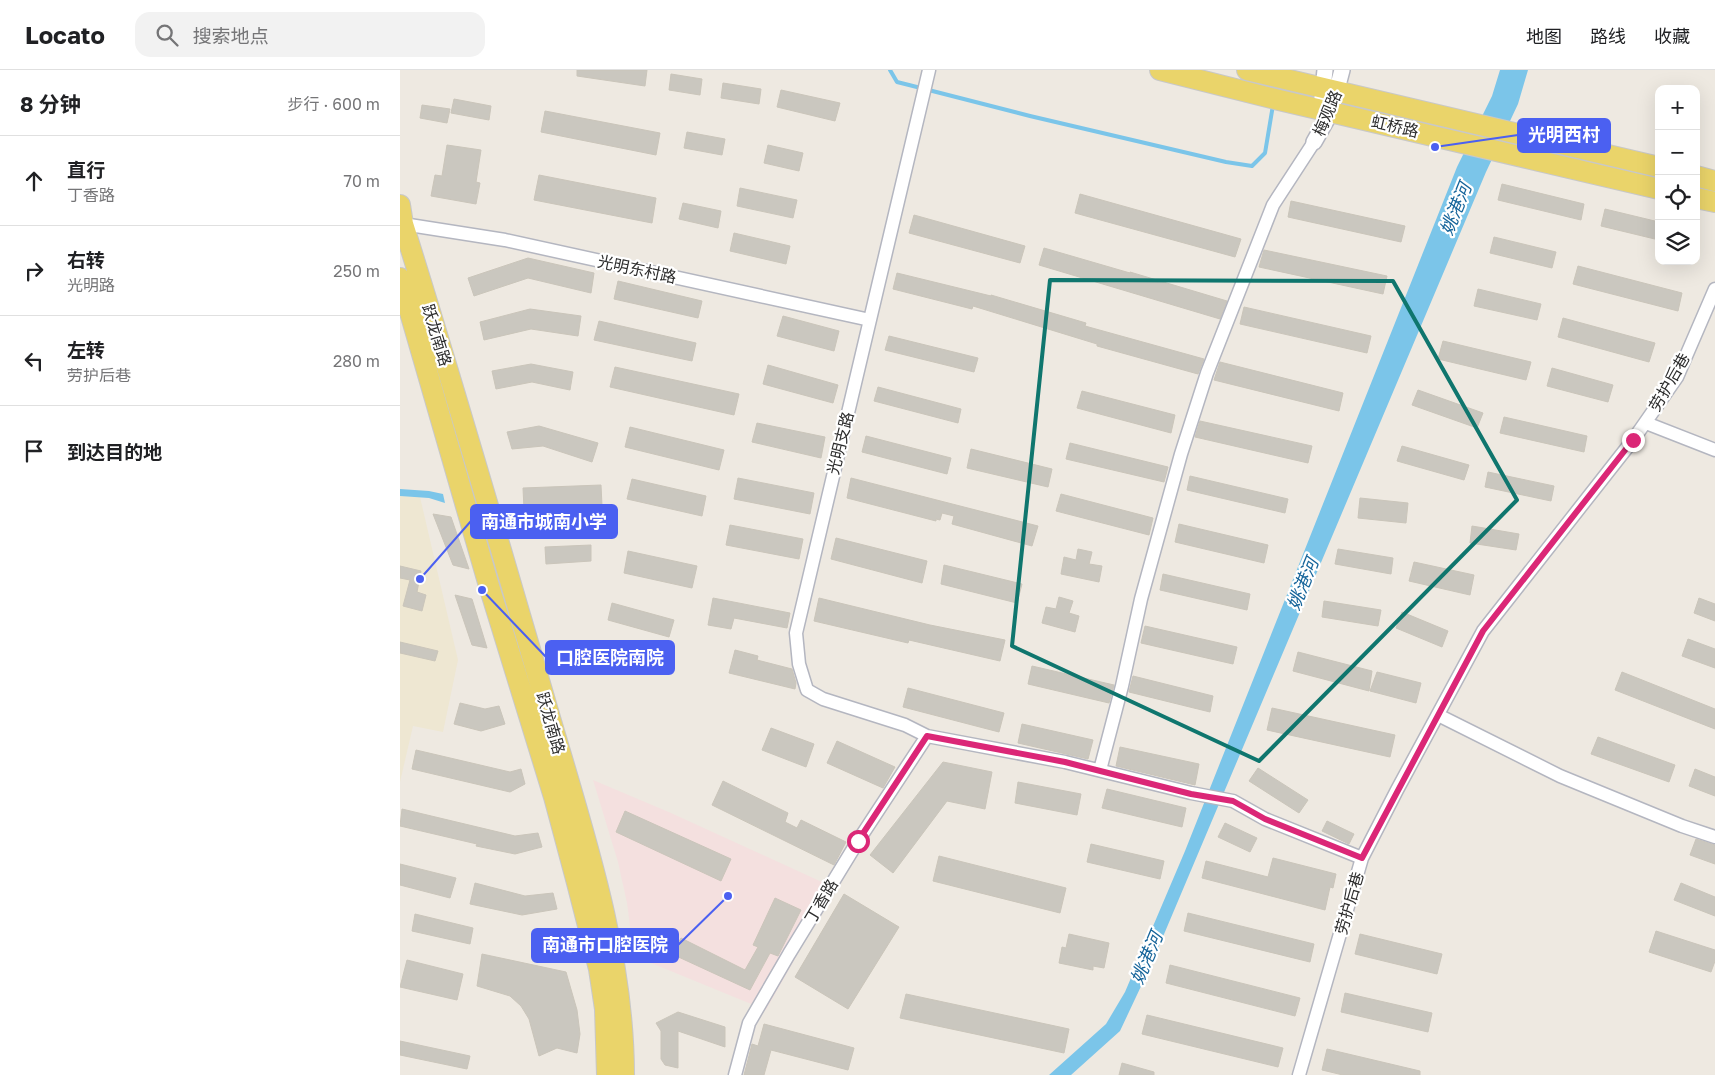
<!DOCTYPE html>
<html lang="zh">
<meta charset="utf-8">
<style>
body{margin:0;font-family:"Golos Text","Noto Sans SC",sans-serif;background:#f2f2f2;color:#202124}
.controls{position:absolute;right:15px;top:15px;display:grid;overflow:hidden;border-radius:10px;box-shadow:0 5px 20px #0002}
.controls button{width:45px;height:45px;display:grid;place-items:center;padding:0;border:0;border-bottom:1px solid #e0e0e0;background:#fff;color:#202124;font:25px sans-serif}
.stop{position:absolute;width:15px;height:15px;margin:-11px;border:4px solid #db2777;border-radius:50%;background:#fff}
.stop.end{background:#db2777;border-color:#fff;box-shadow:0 1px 5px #0008}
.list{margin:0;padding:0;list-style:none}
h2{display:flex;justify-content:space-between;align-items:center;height:65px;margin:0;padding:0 20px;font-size:21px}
h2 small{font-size:16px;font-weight:400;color:#757577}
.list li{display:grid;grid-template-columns:32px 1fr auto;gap:15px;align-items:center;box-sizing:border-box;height:90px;padding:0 20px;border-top:1px solid #e0e0e0}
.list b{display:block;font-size:19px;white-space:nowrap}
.list p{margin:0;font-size:16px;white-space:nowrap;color:#757577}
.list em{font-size:16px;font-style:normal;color:#757577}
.icon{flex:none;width:28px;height:28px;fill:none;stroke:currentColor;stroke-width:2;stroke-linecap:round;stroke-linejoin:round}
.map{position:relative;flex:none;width:1315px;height:1005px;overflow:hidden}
header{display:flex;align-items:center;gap:30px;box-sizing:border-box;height:70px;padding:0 25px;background:#fff;border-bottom:1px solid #e0e0e0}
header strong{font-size:24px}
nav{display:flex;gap:28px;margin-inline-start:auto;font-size:18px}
.search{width:350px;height:45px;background:#f2f2f2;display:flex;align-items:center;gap:12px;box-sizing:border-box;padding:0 18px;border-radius:15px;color:#757577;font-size:19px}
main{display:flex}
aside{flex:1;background:#fff}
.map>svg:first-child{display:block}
.education{fill:#eee7d2}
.medical{fill:#f4e0df}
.water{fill:#7bc5e9}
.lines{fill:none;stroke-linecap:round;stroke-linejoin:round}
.stream{stroke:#7bc5e9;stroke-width:4}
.building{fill:#cac7bf;stroke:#cac5ba}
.minor-casing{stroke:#b4b6c0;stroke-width:15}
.tertiary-casing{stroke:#b4b6c0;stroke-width:18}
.primary-casing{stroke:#c8c8c8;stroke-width:22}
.minor{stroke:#fff;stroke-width:12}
.tertiary{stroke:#fff;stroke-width:15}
.primary{stroke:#ead46a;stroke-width:20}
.route{stroke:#db2777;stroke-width:6}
.marked{fill:none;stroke:#0f766e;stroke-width:4;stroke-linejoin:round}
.labels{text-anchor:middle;stroke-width:4.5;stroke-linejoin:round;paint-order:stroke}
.street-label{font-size:16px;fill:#2d2d2d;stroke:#fff}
.water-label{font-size:18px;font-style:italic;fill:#15649a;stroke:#fff}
.leader{fill:none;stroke:#4b60f1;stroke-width:2}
.callout-dot{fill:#4b60f1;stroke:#fff;stroke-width:2}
.callout{fill:#4b60f1;stroke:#4b60f1;stroke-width:2}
.callout-label{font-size:18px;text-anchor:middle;font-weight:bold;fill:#fff}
</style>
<header>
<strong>Locato</strong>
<div class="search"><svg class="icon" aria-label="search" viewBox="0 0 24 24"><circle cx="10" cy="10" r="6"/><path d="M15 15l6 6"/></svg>搜索地点</div>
<nav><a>地图</a><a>路线</a><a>收藏</a></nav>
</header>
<main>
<aside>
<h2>8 分钟<small>步行 · 600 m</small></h2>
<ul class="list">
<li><svg class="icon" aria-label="ahead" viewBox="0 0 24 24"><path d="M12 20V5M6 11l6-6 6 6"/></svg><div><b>直行</b><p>丁香路</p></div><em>70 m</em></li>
<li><svg class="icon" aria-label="right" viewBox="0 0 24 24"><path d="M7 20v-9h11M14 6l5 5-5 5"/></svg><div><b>右转</b><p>光明路</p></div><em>250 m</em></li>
<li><svg class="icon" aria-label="left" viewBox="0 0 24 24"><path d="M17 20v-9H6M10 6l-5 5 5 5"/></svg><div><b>左转</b><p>劳护后巷</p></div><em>280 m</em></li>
<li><svg class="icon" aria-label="arrive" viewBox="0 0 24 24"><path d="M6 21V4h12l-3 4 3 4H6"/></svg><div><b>到达目的地</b></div></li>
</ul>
</aside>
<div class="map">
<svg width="1315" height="1005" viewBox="0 0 1315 1005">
<rect width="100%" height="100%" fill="#eee9e1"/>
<path class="education" d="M0 426 20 427 58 590 43 662 13 656 0 712Z"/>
<path class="medical" d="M193 710 271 743 435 818 366 940 234 886 227 833 218 792Z"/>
<path class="water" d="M1100 0H1128L1118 34 1086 102 751 895 720 961 671 1005H649L706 954 725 922 785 781 1057 97 1092 26Z
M0 419 29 421 43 424 45 433 29 428 0 426Z"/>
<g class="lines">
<path class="stream" d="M490 0 497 12 509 15 630 46 826 92 852 96 865 83 873 35"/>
</g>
<path class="building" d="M177 0H247L245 16 177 6Z
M271 4 302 9 300 25 269 20Z
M323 13 361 19 359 34 321 28Z
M381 20 440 33 435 51 377 37Z
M54 29 91 36 89 50 51 43Z
M22 35 50 39 47 53 20 48Z
M145 41 260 63 256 85 141 62Z
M287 62 325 69 322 85 284 78Z
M47 75 81 80 76 112 80 113 76 134 31 126 35 105 42 106Z
M368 75 403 83 399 101 364 93Z
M139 105 256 128 252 153 134 130Z
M1102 114 1184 134 1181 150 1098 130Z
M340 118 397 130 393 148 337 136Z
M680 124 841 169 835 187 675 143Z
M891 131 1005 156 1001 172 888 147Z
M283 133 321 141 318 158 279 149Z
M1205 139 1259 152V170L1201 156Z
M514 145 625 176 620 193 509 163Z
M334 163 390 176 386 194 330 181Z
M1094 167 1156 182 1152 198 1090 183Z
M644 178 730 203V202L827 231 820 249 639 195Z
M864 180 987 206 983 224 859 197Z
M128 188 194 203 191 223 128 208 74 226 68 208Z
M1178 196 1282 223 1278 241 1173 214Z
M497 203 591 226V225L686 253 685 256 804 289 798 304 697 276V274L573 236 572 239 493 219Z
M218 211 302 231 298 248 214 229Z
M1078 219 1141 234 1137 250 1074 236Z
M844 237 971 266 967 283 840 254Z
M130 239 181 246 178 266 131 259 84 270 80 252Z
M383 246 439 261 434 281 377 266Z
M1163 248 1255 273 1249 292 1158 267Z
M199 251 296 273 292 291 194 270Z
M489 266 578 288 574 302 485 280Z
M1043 271 1131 292 1126 310 1038 289Z
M820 292 943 323 939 341 814 310Z
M131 294 173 302 170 320 132 312 96 319 92 301Z
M368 295 438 315 433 333 363 314Z
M215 297 339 324 334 345 210 317Z
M1152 298 1213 315 1208 332 1147 316Z
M478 317 561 339 558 353 474 331Z
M1018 320 1083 343 1077 358 1012 335Z
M682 321 775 345 771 363 677 338Z
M1104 347 1187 366 1184 382 1100 363Z
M800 351 912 376 908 393 795 367Z
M357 353 425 367 421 388 352 372Z
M139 356 198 373 192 392 143 376 112 379 107 362Z
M230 357 324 380 319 400 225 377Z
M466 366 551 388 547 404 462 382Z
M670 373 768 397 764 412 666 389Z
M1002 376 1069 395 1064 410 997 391Z
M571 379 652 399 648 417 567 398Z
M1088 402 1154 416 1151 431 1085 417Z
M790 406 888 429 885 443 787 420Z
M338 408 414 423 410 444 334 429Z
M451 408 638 456 632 476 552 454 554 446 542 443 540 450 536 449V451L447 428Z
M232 409 306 426 302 446 227 429Z
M201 415 202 436 124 439 123 418Z
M661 424 753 448 749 465 656 441Z
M960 428 1008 433 1006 453 958 448Z
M33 444 51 447 69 499 53 495Z
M779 454 868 475 864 493 775 472Z
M330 455 403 469 399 489 326 475Z
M1072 456 1119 464 1116 480 1070 473Z
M436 468 527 491 522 513 431 489Z
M191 475V491L146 494 145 477Z
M678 479 692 482 689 494 702 496 699 512 661 504 664 487 676 490Z
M938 479 993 488 991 504 935 494Z
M228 481 297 496 292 518 224 503Z
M1014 492 1074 505 1070 525 1009 511Z
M544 495 622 514 617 533 541 514Z
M0 496 21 501 17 522 26 525 22 541 3 536 10 510 0 508Z
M763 504 850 524 847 540 760 520Z
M55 525 72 529 87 578 72 575Z
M659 527 673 531 669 543 679 546 675 562 642 553 646 537 656 539Z
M313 528 390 543 387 558 334 548 331 559 308 555Z
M419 528 530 555 605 570 600 591 509 570 508 573 414 551Z
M1299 528 1315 534V551L1294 543Z
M924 531 981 540 978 556 922 547Z
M212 533 274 550 269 567 208 550Z
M1002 542 1048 561 1042 577 996 558Z
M745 556 837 577 833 594 741 573Z
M1288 569 1315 579V598L1282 586Z
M0 572 38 581 35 591 0 583Z
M335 580 358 586 357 590 392 599 396 613 395 619 329 603Z
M898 582 972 601 969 621 893 601Z
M632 596 714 615 709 633 628 614Z
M977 602 1021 613 1016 633 970 621Z
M1222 602 1315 639V659L1215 620Z
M733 606 813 626 810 642 729 622Z
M508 618 604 643 599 662 503 637Z
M60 633 85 639 99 636 105 654 81 661 54 654Z
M872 638 995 665 990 687 867 660Z
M622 654 693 670 688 689 618 673Z
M371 658 414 674 406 697 362 680Z
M1198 667 1275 695 1269 712 1191 684Z
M437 671 495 697 483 718 427 693Z
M720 677 799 694 795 715 716 696Z
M16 680 110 702 121 699 125 714 110 722 12 699Z
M543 692 592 702 585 739 547 731 493 803 470 785Z
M858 698 908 730 899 743 849 711Z
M1295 699 1315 707V726L1289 716Z
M323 711 388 743 385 752 397 758 401 750 446 772 434 795 312 735Z
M618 712 681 724 677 745 615 733Z
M707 719 786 738 782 757 702 738Z
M2 739 115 766 138 763 142 777 115 784 76 776 77 774 0 756Z
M225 741 331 789 321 811 216 762Z
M927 751 954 764 949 774 922 761Z
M825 753 857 768 850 782 818 767Z
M1296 769 1315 775V794L1290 785Z
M691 774 764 791 760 809 687 792Z
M539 786 666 818 660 843 533 811Z
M873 788 936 804 933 818 930 817 925 840 802 808 806 791 868 807Z
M0 794 56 808 50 828 0 815Z
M75 813 125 826 153 823 157 839 122 845 70 834Z
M1281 813 1315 827V846L1274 830Z
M444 824 499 857 448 939 395 907Z
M375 828 401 840 378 886 370 883 350 920 272 884 281 868 345 900 358 877 353 875Z
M788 843 914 874 910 892 784 861Z
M15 844 73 858 70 874 12 861Z
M1256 861 1315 880V891L1311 902 1249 882Z
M669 864 709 873 704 898 693 896V900L659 893 662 877 666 878Z
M960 864 1042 884 1037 904 955 884Z
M82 884 166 902 177 940 180 964 177 983 157 978 139 986 129 949 121 936 110 926 77 916Z
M7 890 63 904 57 930 0 917Z
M770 895 900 928 895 946 766 913Z
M945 923 1032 943 1028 962 941 942Z
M506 924 669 959 664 983 500 948Z
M278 942 325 957V977L278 961V998L265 995 261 989V961L256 953Z
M747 945 883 978 878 997 742 964Z
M364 954 454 978 448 1000 371 980 364 1005H344L352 974 358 976Z
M0 971 70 986 67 999 0 985Z
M927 979 1020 1001V1005H943L922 1000Z
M722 993 754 1002V1005H719Z"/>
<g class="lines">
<defs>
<path id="minor" d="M529 0 396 563 399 594 407 620 423 629 505 655 527 666 665 692 791 723 833 731 865 749 962 788
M3 154 105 170 470 250
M1246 353 1315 380
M1038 645 1160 706 1282 756 1315 767
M700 700 722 616 741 529 781 384 807 303 873 135 914 72
M335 1005 349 953 389 884 458 771 527 666
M899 1005 962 788 997 720 1083 561 1233 370 1277 307 1315 219"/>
<path id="tertiary" d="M922 28 925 0
M914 72 931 42 942 0"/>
<path id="primary" d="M760 0 879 30 1259 119
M847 0 1259 97
M1296 106 1315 111
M1296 128 1315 132
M0 135 3 154C53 313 99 473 146 634 181 755 224 878 224 1005
M0 208 89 516 154 727 177 813 199 899 205 939 207 1005"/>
</defs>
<use href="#minor" class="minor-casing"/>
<use href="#tertiary" class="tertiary-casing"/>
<use href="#primary" class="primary-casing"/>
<use href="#minor" class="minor"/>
<use href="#tertiary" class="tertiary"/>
<use href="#primary" class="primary"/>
</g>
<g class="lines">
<path class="route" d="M458 771 527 666 665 692 791 724 833 731 865 749 962 788 1083 561 1233 370"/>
</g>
<path class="marked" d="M650 210 993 211 1117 430 859 691 612 576Z"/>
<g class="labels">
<g class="street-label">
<text transform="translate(927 43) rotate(-67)" y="6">梅观路</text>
<text transform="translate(995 56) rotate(13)" y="6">虹桥路</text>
<text transform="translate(237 199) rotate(12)" y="6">光明东村路</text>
<text transform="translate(37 265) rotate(73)" y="6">跃龙南路</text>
<text transform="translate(1269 312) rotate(-60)" y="6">劳护后巷</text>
<text transform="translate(440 373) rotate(-76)" y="6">光明支路</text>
<text transform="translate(151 653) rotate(74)" y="6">跃龙南路</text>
<text transform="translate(421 831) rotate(-59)" y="6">丁香路</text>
<text transform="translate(949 833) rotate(-74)" y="6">劳护后巷</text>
</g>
<g class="water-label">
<text transform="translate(1056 139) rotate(-68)" y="6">姚港河</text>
<text transform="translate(903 514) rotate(-68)" y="6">姚港河</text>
<text transform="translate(747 888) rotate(-67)" y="6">姚港河</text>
</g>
</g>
<path class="leader" d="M1035 77L1118 65M20 509L71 451M82 520L146 587M328 826L278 875"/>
<g class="callout-dot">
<circle cx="1035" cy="77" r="5"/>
<circle cx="20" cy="509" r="5"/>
<circle cx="82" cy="520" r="5"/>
<circle cx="328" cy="826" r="5"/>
</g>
<g class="callout">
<rect x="1118" y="49" width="92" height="33" rx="5"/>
<rect x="71" y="435" width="146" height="33" rx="5"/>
<rect x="146" y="571" width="128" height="33" rx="5"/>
<rect x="132" y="859" width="146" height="33" rx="5"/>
</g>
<g class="callout-label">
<text x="1164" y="71">光明西村</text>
<text x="144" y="458">南通市城南小学</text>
<text x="210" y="594">口腔医院南院</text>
<text x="205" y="881">南通市口腔医院</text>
</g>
</svg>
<div class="controls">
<button>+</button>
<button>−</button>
<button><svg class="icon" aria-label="locate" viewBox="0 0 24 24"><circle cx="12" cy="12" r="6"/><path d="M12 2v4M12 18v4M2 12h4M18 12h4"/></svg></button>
<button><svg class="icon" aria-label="layers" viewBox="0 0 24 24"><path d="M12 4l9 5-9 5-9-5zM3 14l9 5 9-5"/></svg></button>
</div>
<div class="stop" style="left:458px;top:771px"></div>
<div class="stop end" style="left:1233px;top:370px"></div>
</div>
</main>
